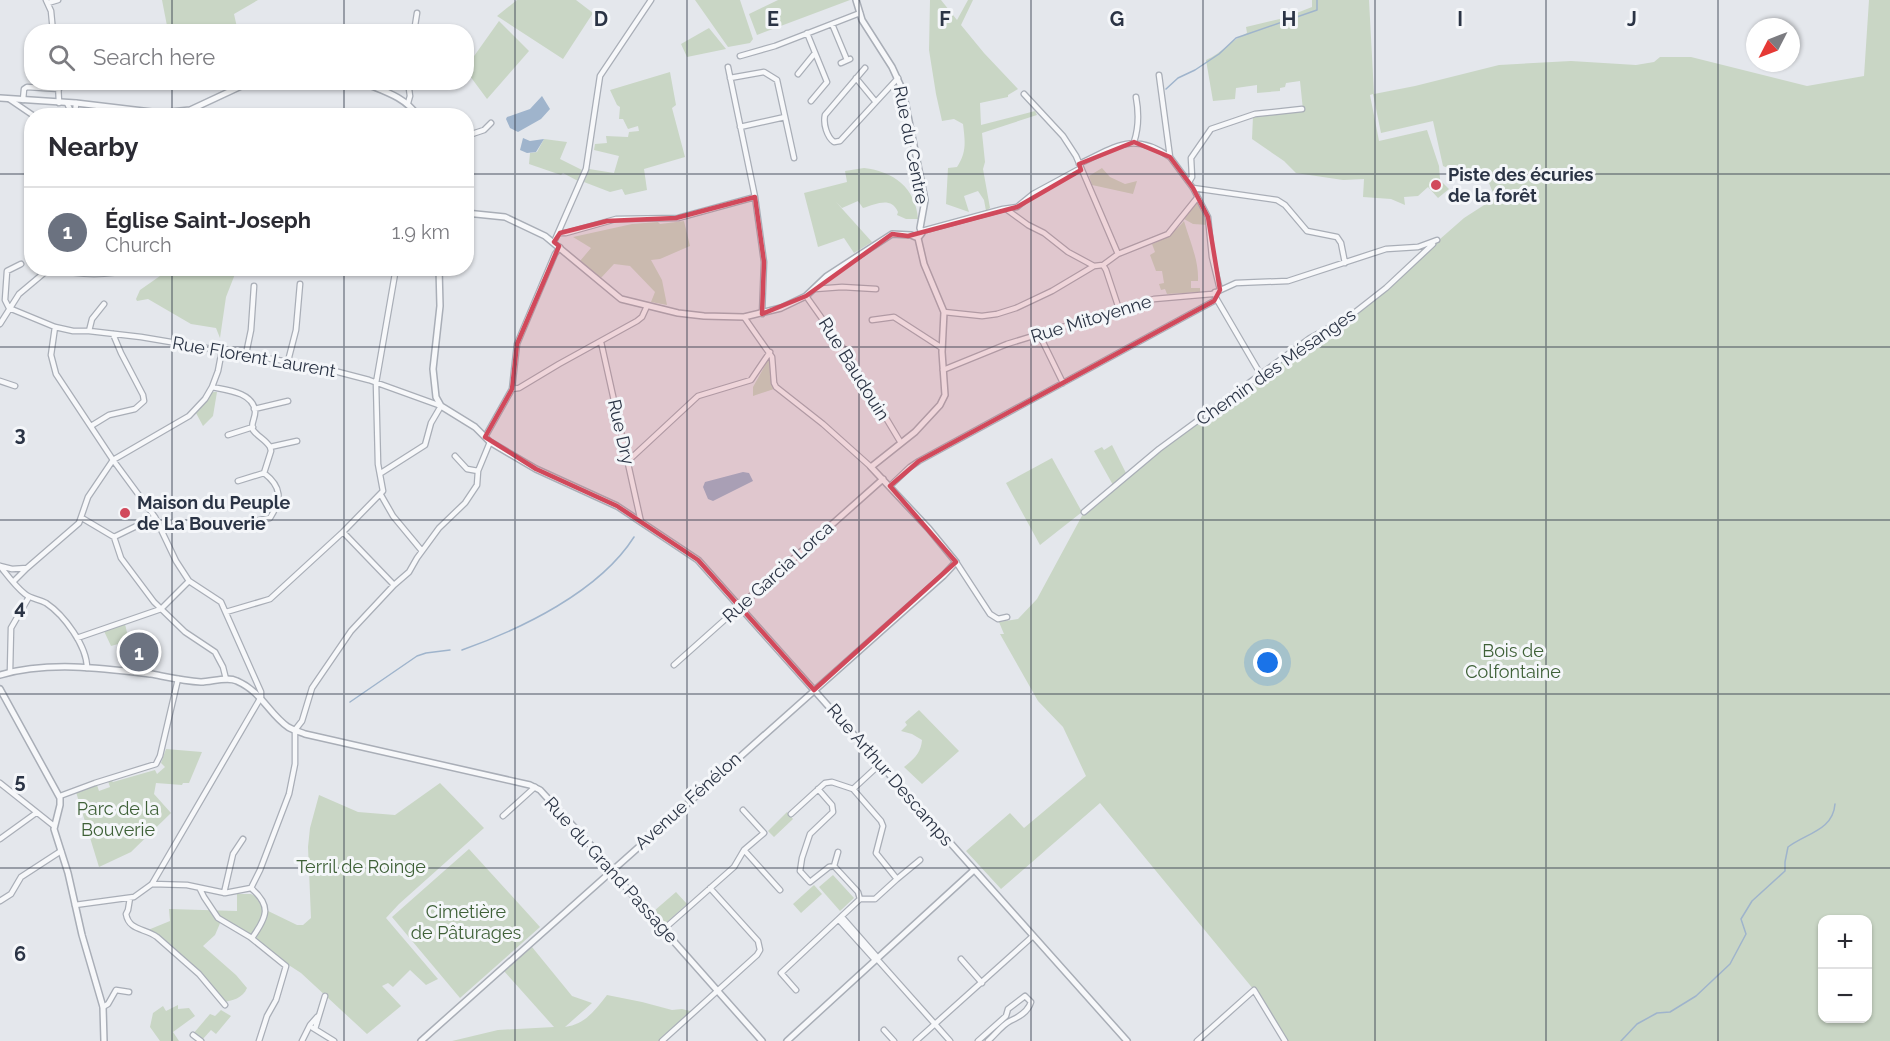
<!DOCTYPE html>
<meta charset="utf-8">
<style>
body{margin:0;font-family:Raleway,sans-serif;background:#f7f7f7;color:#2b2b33}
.controls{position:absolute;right:18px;bottom:18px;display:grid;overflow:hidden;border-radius:12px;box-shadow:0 2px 4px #0004}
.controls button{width:54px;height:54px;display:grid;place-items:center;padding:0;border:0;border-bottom:2px solid #e1e1e2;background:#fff;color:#2b2b33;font:30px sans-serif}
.compass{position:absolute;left:1746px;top:18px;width:54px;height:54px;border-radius:50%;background:#fff;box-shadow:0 2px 4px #0004;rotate:228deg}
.you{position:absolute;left:1268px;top:663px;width:21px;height:21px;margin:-15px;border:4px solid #fff;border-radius:50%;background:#1a73e8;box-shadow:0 0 0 9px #1a73e833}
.badge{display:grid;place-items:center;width:39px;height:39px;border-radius:50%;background:#1a73e8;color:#fff;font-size:20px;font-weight:700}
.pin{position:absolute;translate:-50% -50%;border:3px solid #fff;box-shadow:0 2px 6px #0006}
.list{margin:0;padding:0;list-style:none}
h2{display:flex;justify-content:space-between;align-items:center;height:78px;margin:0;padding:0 24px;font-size:26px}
h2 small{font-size:20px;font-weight:400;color:#7c7c81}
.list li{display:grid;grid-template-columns:39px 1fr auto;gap:18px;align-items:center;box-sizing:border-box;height:90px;padding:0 24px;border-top:2px solid #e1e1e2}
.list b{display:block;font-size:22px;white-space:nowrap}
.list p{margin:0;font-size:20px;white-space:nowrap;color:#7c7c81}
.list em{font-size:20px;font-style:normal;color:#7c7c81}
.icon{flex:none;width:33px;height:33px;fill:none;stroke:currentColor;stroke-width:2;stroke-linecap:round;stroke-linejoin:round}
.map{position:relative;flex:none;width:1890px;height:1041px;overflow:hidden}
.search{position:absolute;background:#fff;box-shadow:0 2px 4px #0004;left:24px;top:24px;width:450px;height:66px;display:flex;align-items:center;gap:15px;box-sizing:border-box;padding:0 21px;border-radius:24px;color:#7c7c81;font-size:22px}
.panel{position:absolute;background:#fff;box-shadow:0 2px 4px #0004;left:24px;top:108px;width:450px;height:168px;border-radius:24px}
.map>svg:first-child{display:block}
.green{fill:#c9d6c5;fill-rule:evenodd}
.water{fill:#9fb4cc}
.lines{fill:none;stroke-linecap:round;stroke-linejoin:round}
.stream{stroke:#9fb4cc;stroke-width:1.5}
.minor-casing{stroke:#a9aeb7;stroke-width:7}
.tertiary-casing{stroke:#a9aeb7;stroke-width:8}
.minor{stroke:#f7f8fa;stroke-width:4.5}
.tertiary{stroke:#f7f8fa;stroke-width:5}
.marked{fill:#d1495b;fill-opacity:0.2;stroke:#d1495b;stroke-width:4.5;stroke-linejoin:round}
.grid{fill:none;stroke:#2b3445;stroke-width:1.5;stroke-opacity:0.55}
.poi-dot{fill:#d1495b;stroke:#f4f6f9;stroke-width:2}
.labels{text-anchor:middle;stroke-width:6;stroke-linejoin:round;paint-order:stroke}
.street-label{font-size:18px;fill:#2b3445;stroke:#f4f6f9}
.poi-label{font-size:18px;font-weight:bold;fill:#2b3445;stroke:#f4f6f9;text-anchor:start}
.park-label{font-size:18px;fill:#3f6138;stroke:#f4f6f9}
.grid-label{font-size:20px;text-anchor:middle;font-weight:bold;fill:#2b3445;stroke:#f4f6f9;stroke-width:6;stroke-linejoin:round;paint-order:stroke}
</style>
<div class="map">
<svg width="1890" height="1041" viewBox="0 0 1890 1041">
<rect width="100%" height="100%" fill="#e4e7ec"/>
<path class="green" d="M162 0H258L234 14 238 32 168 31Z
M517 0H576L593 13 563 59 497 16Z
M695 0H740L753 39 750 43 728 47Z
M778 0H850L757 35 749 14Z
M930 0H941L957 20 968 0H973L961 25 984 53 1018 89 1008 95V97L980 103 981 125 1035 111 1037 115 982 133 985 162 983 169 990 208 986 211 984 200 978 191 964 196 969 212 946 204 948 168 957 167C967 152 965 141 963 124L954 119 942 121 936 94 929 50Z
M1312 0H1369L1374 94 1415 86 1499 65 1571 61 1636 65 1654 62 1660 57H1691L1807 86 1864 76 1869 0H1890V1041H1286L1254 990 1100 803 1001 889 966 851 1010 813 1024 828 1086 776 1063 727 1038 701 1000 634H1004L999 622 1018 619 1037 599 1084 512 1144 463 1194 426 1321 335 1350 318 1464 218 1495 198 1489 183 1448 175V168L1443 166 1433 121 1381 133 1373 94 1370 95 1379 141 1427 130 1439 166 1440 180 1449 189 1438 198 1428 187 1418 196 1404 197 1405 205 1391 199 1363 197 1364 179 1343 180 1296 173 1284 161 1252 139 1253 116 1303 110 1300 81 1286 83 1285 87 1280 88V91L1257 93V85L1236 88 1235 99 1213 101 1206 60C1222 53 1230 41 1247 33L1246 27 1284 18 1312 7ZM1822 920H1868V1018H1822Z
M499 21 529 51 487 99 467 72V66Z
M709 28 726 49 687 57 681 44Z
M670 72 676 105 672 108 685 157 644 169 647 190 625 195 622 189 610 192 584 182 589 169 614 173 619 156 594 150 595 144 607 143 606 136 628 137 629 132 639 131 638 126 628 129 623 119H619L620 107 617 105 610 90Z
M544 139 567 142 560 159 582 170 578 181 563 173 561 175 529 164 530 153 537 152Z
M864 168C893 171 916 188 918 219H906L897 215 898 212C891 196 876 204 863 208L858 201 842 208 836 202 872 242 854 253 844 238 818 247 804 193 847 182 845 171Z
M1102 168 1110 177 1125 184 1137 181 1133 194 1092 185 1089 176Z
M1196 202 1199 203 1208 225 1193 224 1184 219Z
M684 221 690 246 660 259 651 260 662 280 667 305 651 302 655 292 630 266 614 264 600 279 580 261 591 248 573 237 632 224 658 222 660 224Z
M1184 221C1190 242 1199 260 1198 281H1191V288H1200V292L1167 294 1165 289 1161 290 1159 284 1164 283 1162 271H1156L1150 255 1155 252 1152 244C1165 239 1175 232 1184 221Z
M170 269H237L226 297 220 338 216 328 191 324 148 299 137 301 136 299 140 290Z
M768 357H771V381L774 389 753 396V387L768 360Z
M213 392H217L213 416 203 426 196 413Z
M1112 445 1127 475 1113 485 1094 451 1102 447 1104 450Z
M1052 458 1082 512 1040 545 1006 483Z
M125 624 129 641 111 646 104 631Z
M919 710 959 751 922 784 904 767C914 759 921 753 922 740L912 734 901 731 907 725 905 722Z
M166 749 202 752 189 783H183L182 785 156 783 154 794 171 813 131 852 99 867 76 792 97 785 99 791 110 787 108 781 111 780 113 782 155 770 157 774 165 767 161 763Z
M440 783 484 828 399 904 386 918 438 979 426 985 410 970 393 987 388 983 382 986 401 1006 367 1034 301 973 221 921 215 935 203 946 236 975 247 988C243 998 232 1001 223 1002L218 992 209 983 148 930 170 921 169 909 237 911V894H251L258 898 264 908 257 931 264 909 297 925H303L311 918 308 847 310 828 319 795 358 812 395 815Z
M787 812 793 819 774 837 768 831Z
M469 849 540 927 460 998 392 917Z
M833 875 854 898 840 911 819 887Z
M814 885 822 894 801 913 793 904Z
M676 892 687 904 666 923 654 911Z
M532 947 572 996 592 1003 565 1027C586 1024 595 1010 607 995L642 1002 672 1010 682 1009 690 1011V1016L662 1041H452L498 1030 554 1027 504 971Z
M178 1005V1009L189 1008 195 1016 173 1032 179 1041H160L150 1027 153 1013 163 1006 166 1011Z
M221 1010 231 1016 216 1034 211 1030 202 1040 193 1034 210 1014 215 1016Z"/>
<path class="water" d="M542 96 550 109 541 119 518 132 510 128 506 119 507 117 530 109Z
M523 138 530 141 544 139 536 152 527 153 520 150Z
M743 472 749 473 753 481 713 501 708 499 703 487 705 482Z"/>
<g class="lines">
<path class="stream" d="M1166 89 1178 78 1195 70 1219 54 1236 38 1317 10V0
M302 116 303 113
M462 650C521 629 599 592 634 537
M350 702 417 656 426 653 450 650
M1621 1041 1637 1024 1657 1013 1670 1012 1696 996 1730 964 1746 934 1741 919 1752 901 1785 871V862L1788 847C1807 833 1833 830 1835 804"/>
<defs>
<path id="minor" d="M46 0 51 11 53 32
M48 3 58 0
M832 24 847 60
M414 32 417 13
M807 33 827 82 811 101
M740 56 775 46 860 13
M841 63 850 59
M728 67 755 197 764 262 762 314
M865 68 825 115C823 124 827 137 834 142L840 141 898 78
M798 74 815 53
M1159 75 1170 157 1193 188 1208 217 1212 257 1220 290
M730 78 764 72 777 80 794 158
M856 78 875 101
M58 82 59 103
M1024 94 1063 136 1076 156 1118 254
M9 99 34 116
M23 100 24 89 27 87 59 89
M67 103 73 116
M408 103 410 96 408 82
M75 116 76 103
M740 127 785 117
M466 136 484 130 491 123
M1134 142C1139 127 1139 113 1136 97
M1079 164C1116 147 1132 131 1170 157
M1189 182 1192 177 1191 158 1211 129 1255 114 1302 109
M1193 188 1277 200 1285 205 1307 231 1337 237 1341 243 1345 263
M1006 209 1028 225 1044 233 1068 252 1094 266
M922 231 1003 209 1017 207 1033 194 1081 168
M560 233H566L616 219 678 218 755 197
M554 242 586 169 600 76 651 0
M1103 265 1106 270 1119 309
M53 268C80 276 108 276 135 268
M815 289 842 287 876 289
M806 296 850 358 901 443
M1216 298 1261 375
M9 308 55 327 73 331H89L141 337 319 367 369 380 441 406 431 423 425 445 381 473
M9 308 5 300 7 271 21 264
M944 312 982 316 997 314 1016 308 1052 291 1094 266 1103 265 1118 254 1168 234 1197 198
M744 317 772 357 774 383 776 387 823 424 871 467
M872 320 894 317 942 348
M0 324 19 294 50 268
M55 327 51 355 56 374 113 460 155 517 176 561 189 581 221 602 261 692V697L152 884 134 897 75 905
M89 331 92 319 104 304
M1039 334 1063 383
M601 342 641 522
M246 354 251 330 254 286
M288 361 296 330 300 284
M943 370 1007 344 1154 299 1212 294 1236 283 1288 281 1386 249 1418 247 1437 240
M0 381 15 386
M212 387C226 390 253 392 255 411 256 417 250 424 253 430 257 436 266 440 270 447L271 451 264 473C282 487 282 499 270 518L255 521
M512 389 519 388 559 364 637 321 642 317 647 306
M254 409 288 401
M91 426 109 415 135 409 144 401 143 395 121 353 113 334
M228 435 253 427
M485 437 512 389 517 344 555 254 560 247
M270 447 297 441
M455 456 467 469 478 471
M628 461 698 396 751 380 770 352
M238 481 264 473
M890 486 910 467 919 461 1214 301 1216 298 1215 292
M381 495 393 516 422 551
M1084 512 1159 449 1310 338 1349 317 1386 288 1433 244
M82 518 114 537
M343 532 394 585
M114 537 121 558 154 602 185 632 215 652 223 667 226 679
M114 537 155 517
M956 562 990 614 998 619 1007 617
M0 566 12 569 27 568 79 523 88 497 113 460 189 416 205 399 212 387 218 371 222 350
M0 566C8 576 15 586 25 594 31 599 39 599 46 603 64 615 87 646 87 668
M13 582 27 568
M226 612 270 599 343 532 383 491 378 464 376 383 396 268
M77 638 161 609 189 581
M674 665 739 607
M10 672 11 628 29 597
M0 783 54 826
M818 789 832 805 833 812 810 834 802 858 800 871 810 882 829 867 834 866 858 892 860 899
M60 796 95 783 156 764 160 756 178 679
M791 814 825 783 832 782 853 789 879 765
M503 816 535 787
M0 839 36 813
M744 850 780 890
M834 866 838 852
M897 879 920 860
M152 884 187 885 225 893 251 888
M251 888 260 870 289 794 295 764V730L302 721 312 688 351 631 394 585 409 572 417 558 439 528 465 503 477 485 478 471 490 442
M251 888C272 906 267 917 252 938
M200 889 204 897 218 918 250 937 286 966 276 1000 267 1016 259 1041
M224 893 233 854 243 839
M130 898 128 910 126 914C129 931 145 928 157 937L199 974 225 1005
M0 901 11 894 21 877 61 851
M842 917 878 958
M839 920 875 960
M664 929 734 867 744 850 764 833 743 810
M877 959 950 1041
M961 959 982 983
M796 990 781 973 860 899H875L897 879 876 853 883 826 881 821 853 789
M103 1007 108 1004 116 990 129 992
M313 1028 334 1041
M315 1029 325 996
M884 1030 894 1041
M193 1035 201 1041
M302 1041 310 1025 317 1017
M662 1041 757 955 760 950 758 941 710 888
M916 1041 1033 936
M978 1041 1006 1016 1008 1009 1025 996 1031 1002C1028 1012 1019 1017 1010 1021 1002 1025 995 1035 988 1041
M1197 1041 1254 990 1285 1041"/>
<path id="tertiary" d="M856 0 862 20 892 67 903 91 925 200 920 228 922 233 918 238
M362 82C383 91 404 96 418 116
M0 98 76 103 160 113 190 110 250 82
M466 213 505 217 545 236 621 299 678 313 704 316 744 317 781 308 806 296 827 276 892 234 911 235 918 238
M439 268 440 306 433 369 436 397 441 406 475 427 490 442 536 469 617 506 698 560 1127 1041
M739 607 883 479
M0 675C48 661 102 668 151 674 167 677 184 681 201 682 212 682 227 676 237 681 262 692 269 714 288 727 293 730 300 732 305 734L530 785 540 790 608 864 615 875 762 1041
M0 689 60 798V805L54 829 68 873 82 935 103 1007 104 1041
M421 1041 943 576 956 562 929 529 871 467 915 432 940 405 945 395 942 352 944 312 924 264 918 238
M787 1041 974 870"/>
</defs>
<use href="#minor" class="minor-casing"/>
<use href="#tertiary" class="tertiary-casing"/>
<use href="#minor" class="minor"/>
<use href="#tertiary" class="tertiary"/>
</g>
<path class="marked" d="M1134 142 1170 157 1193 188 1208 217 1220 290 1214 301 919 461 890 486 956 562 814 690 698 560 617 506 536 469 485 437 512 389 517 344 559 246 554 242 560 233 607 221 676 218 755 197 764 262 762 314 806 296 892 234 908 236 1017 207 1081 170 1079 164Z"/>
<path class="grid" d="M172 0V32M344 0V32M515 0V1041M687 0V1041M859 0V1041M1031 0V1041M1203 0V1041M1375 0V1041M1546 0V1041M1718 0V1041M172 82V116M344 82V116M0 174H32M466 174H1890M172 268V1041M344 268V1041M0 347H1890M0 520H1890M0 694H1890M0 868H1890"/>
<g class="poi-dot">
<circle cx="1436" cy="185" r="6"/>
<circle cx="125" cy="513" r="6"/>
</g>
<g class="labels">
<g class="street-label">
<text transform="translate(911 145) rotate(79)" y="6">Rue du Centre</text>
<text transform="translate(1091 319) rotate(-17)" y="6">Rue Mitoyenne</text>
<text transform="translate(254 357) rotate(10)" y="6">Rue Florent Laurent</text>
<text transform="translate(1276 367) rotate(-35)" y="6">Chemin des Mésanges</text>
<text transform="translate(854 369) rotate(58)" y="6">Rue Baudouin</text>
<text transform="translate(621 432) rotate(77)" y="6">Rue Dry</text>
<text transform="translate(778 572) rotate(-42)" y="6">Rue Garcia Lorca</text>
<text transform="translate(890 775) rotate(49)" y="6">Rue Arthur Descamps</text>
<text transform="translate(688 801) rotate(-42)" y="6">Avenue Fénélon</text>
<text transform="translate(611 870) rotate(48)" y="6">Rue du Grand Passage</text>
</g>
<g class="poi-label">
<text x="1448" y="181">Piste des écuries<tspan x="1448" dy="21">de la forêt</tspan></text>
<text x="137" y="509">Maison du Peuple<tspan x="137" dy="21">de La Bouverie</tspan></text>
</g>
<g class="park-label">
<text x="1513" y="657">Bois de<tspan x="1513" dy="21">Colfontaine</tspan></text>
<text x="118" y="815">Parc de la<tspan x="118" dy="21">Bouverie</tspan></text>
<text x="361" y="873">Terril de Roinge</text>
<text x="466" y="918">Cimetière<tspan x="466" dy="21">de Pâturages</tspan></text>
</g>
</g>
<g class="grid-label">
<text x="601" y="26">D</text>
<text x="773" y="26">E</text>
<text x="945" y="26">F</text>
<text x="1117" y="26">G</text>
<text x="1289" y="26">H</text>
<text x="1460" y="26">I</text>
<text x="1632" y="26">J</text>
<text x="20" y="441">3</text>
<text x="20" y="614">4</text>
<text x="20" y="788">5</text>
<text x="20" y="961">6</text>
</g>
</svg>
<div class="controls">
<button>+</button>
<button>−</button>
</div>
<svg class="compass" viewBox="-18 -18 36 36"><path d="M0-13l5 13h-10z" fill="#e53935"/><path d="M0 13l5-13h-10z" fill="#7c7c81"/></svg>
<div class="you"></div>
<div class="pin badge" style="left:139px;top:652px;background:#6b7280">1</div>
<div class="search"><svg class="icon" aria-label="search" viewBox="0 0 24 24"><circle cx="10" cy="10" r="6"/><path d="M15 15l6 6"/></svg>Search here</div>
<section class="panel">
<h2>Nearby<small></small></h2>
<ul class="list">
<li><span class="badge" style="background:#6b7280">1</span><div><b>Église Saint-Joseph</b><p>Church</p></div><em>1.9 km</em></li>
</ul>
</section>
</div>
